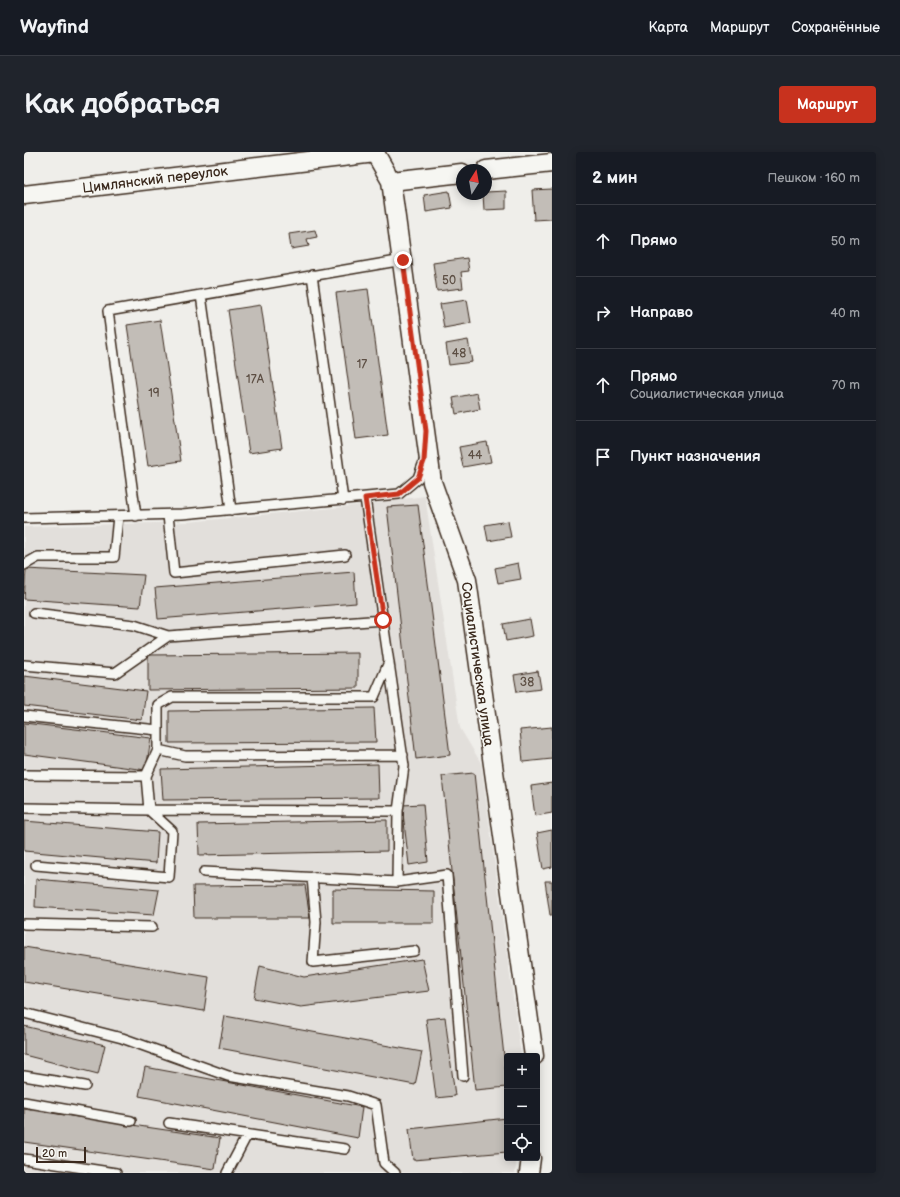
<!DOCTYPE html>
<html lang="ru">
<meta charset="utf-8">
<style>
body{margin:0;font-family:"Balsamiq Sans",sans-serif;background:#20242c;color:#f1f3f6}
.controls{position:absolute;right:12px;bottom:12px;display:grid;overflow:hidden;border-radius:4px;box-shadow:0 2px 10px #0003}
.controls button{width:36px;height:36px;display:grid;place-items:center;padding:0;border:0;border-bottom:1px solid #363941;background:#171b24;color:#f1f3f6;font:20px sans-serif}
.compass{position:absolute;left:432px;top:12px;width:36px;height:36px;border-radius:50%;background:#171b24;box-shadow:0 2px 10px #0003;rotate:11deg}
.scale{position:absolute;left:12px;bottom:10px;width:50px;box-sizing:border-box;padding-left:4px;border:2px solid #3b2a1e;border-top:0;font-size:11px;line-height:14px;white-space:nowrap;color:#3b2a1e;-webkit-text-stroke:3px #f6f6f2;paint-order:stroke}
.stop{position:absolute;width:12px;height:12px;margin:-9px;border:3px solid #c8321e;border-radius:50%;background:#fff}
.stop.end{background:#c8321e;border-color:#fff;box-shadow:0 1px 4px #0008}
.list{margin:0;padding:0;list-style:none}
h2{display:flex;justify-content:space-between;align-items:center;height:52px;margin:0;padding:0 16px;font-size:17px}
h2 small{font-size:13px;font-weight:400;color:#9ea1a6}
.list li{display:grid;grid-template-columns:26px 1fr auto;gap:12px;align-items:center;box-sizing:border-box;height:72px;padding:0 16px;border-top:1px solid #363941}
.list b{display:block;font-size:15px;white-space:nowrap}
.list p{margin:0;font-size:13px;white-space:nowrap;color:#9ea1a6}
.list em{font-size:13px;font-style:normal;color:#9ea1a6}
.icon{flex:none;width:22px;height:22px;fill:none;stroke:currentColor;stroke-width:2;stroke-linecap:round;stroke-linejoin:round}
.map{position:relative;flex:none;width:528px;height:1021px;overflow:hidden;border-radius:4px}
header{display:flex;align-items:center;gap:24px;box-sizing:border-box;height:56px;padding:0 20px;background:#171b24;border-bottom:1px solid #363941}
header strong{font-size:19px}
nav{display:flex;gap:22px;margin-inline-start:auto;font-size:14px}
.intro{display:flex;align-items:center;justify-content:space-between;box-sizing:border-box;height:96px;padding:0 24px}
h1{margin:0;font-size:28px}
.button{padding:10px 18px;border-radius:4px;background:#c8321e;color:#fff;font-size:14px;font-weight:700}
main{display:flex;gap:24px;padding:0 24px}
aside{flex:1;background:#171b24;border-radius:4px;box-shadow:0 2px 10px #0003}
.map>svg:first-child{display:block}
.built{fill:#e2dfdb}
.building{fill:#c2bdb7;stroke:#3b2a1e}
.lines{fill:none;stroke-linecap:round;stroke-linejoin:round}
.service-casing{stroke:#3b2a1e;stroke-width:12}
.minor-casing{stroke:#3b2a1e;stroke-width:21}
.service{stroke:#f6f6f2;stroke-width:9}
.minor{stroke:#f6f6f2;stroke-width:18}
.route{stroke:#c8321e;stroke-width:5}
.labels{text-anchor:middle;stroke-width:3;stroke-linejoin:round;paint-order:stroke}
.number-label{font-size:12px;fill:#5d4f44}
.street-label{font-size:14px;fill:#3b2a1e;stroke:#f6f6f2}
</style>
<header>
<strong>Wayfind</strong>
<nav><a>Карта</a><a>Маршрут</a><a>Сохранённые</a></nav>
</header>
<div class="intro"><h1>Как добраться</h1><a class="button">Маршрут</a></div>
<main>
<div class="map">
<svg width="528" height="1021" viewBox="0 0 528 1021">
<rect width="100%" height="100%" fill="#efeeea"/>
<filter id="ink" filterUnits="userSpaceOnUse"><feTurbulence type="fractalNoise" baseFrequency=".025" numOctaves="2"/><feDisplacementMap in="SourceGraphic" scale="8" xChannelSelector="R" yChannelSelector="G"/><feConvolveMatrix kernelMatrix="1 2 1 2 8 2 1 2 1" color-interpolation-filters="sRGB"/></filter>
<g filter="url(#ink)">
<path class="built" d="M401 344 436 576 457 611 497 904H483V1006H493L491 1021H0V375L164 370 319 355Z"/>
<path class="building" d="M528 37V67L510 68 508 38Z
M425 39 428 56 402 60 400 43Z
M482 39V57L460 58 459 42H462V40Z
M291 78 293 85 283 87 285 94 267 97 265 82Z
M443 106 445 119 437 120 439 136 413 139 409 111Z
M344 137 364 283 332 287 312 141Z
M443 148 447 171 420 176 416 152Z
M237 153 258 296 225 301 204 158Z
M136 168 157 309 124 314 103 173Z
M444 188 448 210 425 213 422 192Z
M453 241 456 257 432 262 429 246Z
M463 290 467 310 439 315 435 295Z
M394 353 426 603 392 607 363 355Z
M484 369 487 385 464 389 461 373Z
M494 411 497 427 474 431 471 416Z
M2 417 120 423 116 455 0 447Z
M330 420 332 451 134 467 131 436Z
M506 467 509 484 482 489 479 472Z
M334 501V536L124 538V503Z
M514 519 517 537 493 540 490 523Z
M0 524 122 539 118 568 0 554Z
M350 556 352 590 145 591V559Z
M0 571 127 586 122 618 0 602Z
M528 575V607L499 610 496 578Z
M354 612 355 646 139 648 137 617Z
M450 621 483 933V935L451 938 418 624Z
M528 631V661L511 664 507 634Z
M399 652 404 710 385 713 378 653Z
M363 668V699L175 703 174 672Z
M0 669 134 680 132 711 0 699Z
M528 678V715L519 717 513 681Z
M12 727 135 738 130 763 11 755Z
M521 729H528V763H526Z
M281 733 286 766H170L169 734Z
M309 737 410 739V771H309Z
M0 795 185 825 180 859 0 830Z
M398 807 405 839 277 855 230 846 236 814 280 825Z
M201 864 398 900 391 933 195 896Z
M421 865 431 944 412 946 402 867Z
M0 874 81 893 74 922 0 903Z
M121 915 338 955 334 986 115 944Z
M0 957 196 986 191 1017 0 990Z
M483 966V1000L389 1008 385 977Z"/>
<g class="lines">
<defs>
<path id="service" d="M288 123 319 348
M177 143 207 358
M341 346 380 614 374 659 373 730 423 723 439 924
M144 363 150 421 321 403
M112 364 84 159 379 108
M0 366 158 362 375 342 394 326 401 307
M0 413 14 405H90L94 364
M10 461 110 473 144 484 359 468
M0 513 91 521 144 484
M0 564 134 578
M134 598 161 604 379 603
M0 623 122 624
M0 656 125 658 374 659
M12 713 145 725 148 679 125 658 122 624 134 598V553L148 545H350L365 510
M180 720 373 730
M288 725 292 770 289 810 390 799
M0 772 128 775
M0 861 98 886 204 924 324 944 352 953 360 1011 371 1021
M0 924 61 934
M0 950 107 969
M145 971 321 997
M0 1007 92 1021
M203 1021 223 983"/>
<path id="minor" d="M462 18 528 11
M367 29 408 330 443 428 510 904
M0 43 351 1 367 29 438 21
M505 1021 507 1006"/>
</defs>
<use href="#service" class="service-casing"/>
<use href="#minor" class="minor-casing"/>
<use href="#service" class="service"/>
<use href="#minor" class="minor"/>
</g>
</g>
<g class="lines" filter="url(#ink)">
<path class="route" d="M359 468 341 346 375 342 394 326 400 309 402 279 379 108"/>
</g>
<g class="labels">
<g class="number-label">
<text x="425" y="132">50</text>
<text x="435" y="205">48</text>
<text x="338" y="216">17</text>
<text x="231" y="231">17А</text>
<text x="130" y="245">19</text>
<text x="451" y="307">44</text>
<text x="503" y="534">38</text>
</g>
<g class="street-label">
<text transform="translate(131 27) rotate(-7)" y="5">Цимлянский переулок</text>
<text transform="translate(454 512) rotate(82)" y="5">Социалистическая улица</text>
</g>
</g>
</svg>
<div class="controls">
<button>+</button>
<button>−</button>
<button><svg class="icon" aria-label="locate" viewBox="0 0 24 24"><circle cx="12" cy="12" r="6"/><path d="M12 2v4M12 18v4M2 12h4M18 12h4"/></svg></button>
</div>
<svg class="compass" viewBox="-18 -18 36 36"><path d="M0-13l5 13h-10z" fill="#e53935"/><path d="M0 13l5-13h-10z" fill="#9ea1a6"/></svg>
<div class="scale">20 m</div>
<div class="stop" style="left:359px;top:468px"></div>
<div class="stop end" style="left:379px;top:108px"></div>
</div>
<aside>
<h2>2 мин<small>Пешком · 160 m</small></h2>
<ul class="list">
<li><svg class="icon" aria-label="ahead" viewBox="0 0 24 24"><path d="M12 20V5M6 11l6-6 6 6"/></svg><div><b>Прямо</b></div><em>50 m</em></li>
<li><svg class="icon" aria-label="right" viewBox="0 0 24 24"><path d="M7 20v-9h11M14 6l5 5-5 5"/></svg><div><b>Направо</b></div><em>40 m</em></li>
<li><svg class="icon" aria-label="ahead" viewBox="0 0 24 24"><path d="M12 20V5M6 11l6-6 6 6"/></svg><div><b>Прямо</b><p>Социалистическая улица</p></div><em>70 m</em></li>
<li><svg class="icon" aria-label="arrive" viewBox="0 0 24 24"><path d="M6 21V4h12l-3 4 3 4H6"/></svg><div><b>Пункт назначения</b></div></li>
</ul>
</aside>
</main>
